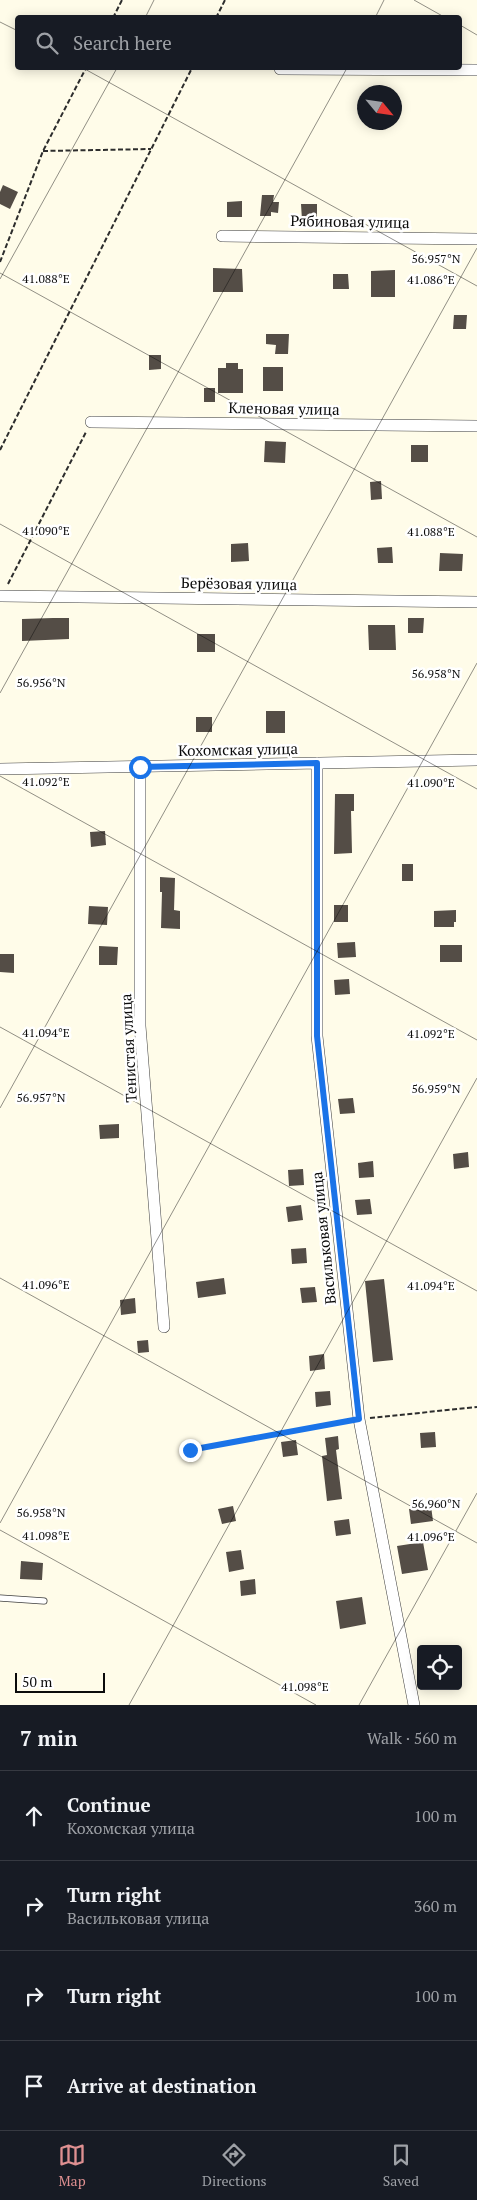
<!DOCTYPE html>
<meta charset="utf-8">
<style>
body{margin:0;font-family:"PT Serif",serif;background:#20242c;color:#f1f3f6}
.controls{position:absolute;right:15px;bottom:15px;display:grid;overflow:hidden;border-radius:5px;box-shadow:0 2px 12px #0003}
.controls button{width:45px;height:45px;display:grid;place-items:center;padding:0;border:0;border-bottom:1px solid #363941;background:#171b24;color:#f1f3f6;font:25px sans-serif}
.compass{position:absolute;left:357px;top:85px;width:45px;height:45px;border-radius:50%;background:#171b24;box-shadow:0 2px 12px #0003;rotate:119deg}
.scale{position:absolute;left:15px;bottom:12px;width:90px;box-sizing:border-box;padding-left:5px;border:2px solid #0b0b0b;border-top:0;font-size:14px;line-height:18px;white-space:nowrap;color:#0b0b0b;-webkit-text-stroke:4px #fff;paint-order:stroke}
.stop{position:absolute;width:15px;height:15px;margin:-11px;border:4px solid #1a73e8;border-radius:50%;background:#fff}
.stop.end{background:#1a73e8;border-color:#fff;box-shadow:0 1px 5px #0008}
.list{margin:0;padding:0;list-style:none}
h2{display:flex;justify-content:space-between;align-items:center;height:65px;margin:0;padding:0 20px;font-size:21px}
h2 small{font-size:16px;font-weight:400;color:#9ea1a6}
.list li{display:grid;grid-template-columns:32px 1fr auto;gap:15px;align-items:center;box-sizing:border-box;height:90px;padding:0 20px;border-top:1px solid #363941}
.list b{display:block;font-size:19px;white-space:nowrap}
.list p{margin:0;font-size:16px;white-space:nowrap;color:#9ea1a6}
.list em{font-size:16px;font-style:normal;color:#9ea1a6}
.icon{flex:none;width:28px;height:28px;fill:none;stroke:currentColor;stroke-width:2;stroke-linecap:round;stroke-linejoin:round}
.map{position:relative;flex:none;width:477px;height:1705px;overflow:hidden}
.search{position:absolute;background:#171b24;box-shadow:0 2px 12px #0003;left:15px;right:15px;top:15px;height:55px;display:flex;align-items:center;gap:12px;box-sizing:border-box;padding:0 18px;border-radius:5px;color:#9ea1a6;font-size:19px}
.sheet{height:425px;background:#171b24}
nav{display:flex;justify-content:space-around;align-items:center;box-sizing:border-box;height:70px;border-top:1px solid #363941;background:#171b24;font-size:14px;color:#9ea1a6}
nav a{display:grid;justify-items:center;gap:2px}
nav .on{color:#df9091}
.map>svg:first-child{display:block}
.building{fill:#544d46}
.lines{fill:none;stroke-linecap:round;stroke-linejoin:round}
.service-casing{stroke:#3e3e3e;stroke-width:7}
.minor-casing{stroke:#3e3e3e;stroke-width:12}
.path{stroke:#2d2d2d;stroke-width:2;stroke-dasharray:5 2.5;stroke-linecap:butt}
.service{stroke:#fff;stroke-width:5.5}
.minor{stroke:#fff;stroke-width:11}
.route{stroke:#1a73e8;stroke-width:6}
.ticks{fill:none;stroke:#0b0b0b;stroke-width:1;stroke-opacity:0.45}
.labels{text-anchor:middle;stroke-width:5;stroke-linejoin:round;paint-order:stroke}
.street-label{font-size:15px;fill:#0b0b0b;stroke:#fff}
.ticks-label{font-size:12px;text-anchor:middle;fill:#0b0b0b;stroke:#fff;stroke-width:5;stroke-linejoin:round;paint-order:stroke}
</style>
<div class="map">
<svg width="477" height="1705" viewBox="0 0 477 1705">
<rect width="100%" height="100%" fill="#fffce9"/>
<path class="building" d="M3 185 18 192 10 209 0 204V192Z
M262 195H274L273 202H279L278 213 271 212V216H260Z
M242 201V217H227V202Z
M301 204H317V219L302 220Z
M213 268 242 269 243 292H213Z
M395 270V297H371V271Z
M333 274H348L349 289H333Z
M454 315H467L466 329H453Z
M266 334H289L288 354H275L276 345 266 344Z
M149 355H161V369L149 370Z
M226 363H238V369H243V393H218V368H226Z
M263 367H283V391H263Z
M204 388H215V402H204Z
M265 441 286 442 285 463 264 462Z
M411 445H428V462H411Z
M381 481 382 499 371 500 370 482Z
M248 543 249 561 231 562V544Z
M392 547 393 563H378L377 548Z
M440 553 463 554 462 571H439Z
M53 618H69V639L22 641V619Z
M408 618H424L423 633H408Z
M368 625H395L396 650H369Z
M197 634H215V652H197Z
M266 711H285V733H266Z
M196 717H212V732H196Z
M335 794H354V811H351L352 853 334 854Z
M105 831 106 845 91 847 90 832Z
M402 864H413V881H402Z
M160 877 175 878 174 910 180 911V929L161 928 162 892H160Z
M334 905H348V922H334Z
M89 906 108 907 107 925 88 924Z
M456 910V922H454V927H434V911Z
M355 942 356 957 338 958 337 943Z
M440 945H462V962H440Z
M99 946 118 947 117 965H99Z
M0 954H14V973L0 972Z
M349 979 350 994 335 995 334 980Z
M353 1098 355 1113 340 1114 338 1099Z
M119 1124V1138L100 1139 99 1125Z
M468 1152 469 1167 454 1169 453 1154Z
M373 1161 374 1177 359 1178 358 1163Z
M303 1169 304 1185 289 1186 288 1170Z
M370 1199 372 1214 357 1215 355 1200Z
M301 1205 303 1220 288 1222 286 1207Z
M306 1248 307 1263 292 1264 291 1249Z
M224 1278 226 1294 198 1298 196 1282Z
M384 1279 393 1360 373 1362 365 1281Z
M315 1287 317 1302 302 1303 300 1288Z
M135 1298 136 1313 121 1315 120 1300Z
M148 1340 149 1352 138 1353 137 1341Z
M324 1354 325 1369 310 1371 309 1356Z
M330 1391 331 1405 316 1407 315 1392Z
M435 1432 436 1447 421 1448 420 1433Z
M338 1436 339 1449 336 1450 342 1499 327 1501 322 1456 327 1455 325 1438Z
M296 1440 298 1455 283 1457 281 1442Z
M233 1506 236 1521 222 1524 218 1509Z
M431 1506 433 1521 411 1524 409 1509Z
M349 1519 351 1534 336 1536 334 1521Z
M423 1542 428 1570 402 1574 397 1546Z
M241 1550 244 1569 229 1572 226 1552Z
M21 1561 43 1563 42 1580 20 1579Z
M255 1579 256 1594 241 1596 240 1581Z
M362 1597 366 1624 340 1629 336 1601Z"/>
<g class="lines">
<defs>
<path id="service" d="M0 1598 44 1601"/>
<path id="minor" d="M280 69 477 70
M222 236 477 239
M91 422 477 426
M1 596 477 602
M317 763V1036L359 1419 414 1705
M140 767V1026L164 1327
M0 769 477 760"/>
</defs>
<use href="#service" class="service-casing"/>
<use href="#minor" class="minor-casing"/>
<path class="path" d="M113 18 122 0
M216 18 225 0
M43 151 151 149
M0 262 43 151 86 68
M0 450 192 68
M8 584 86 432
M370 1418 477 1407
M190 1450 348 1421"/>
<use href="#service" class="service"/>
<use href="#minor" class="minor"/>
</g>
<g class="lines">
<path class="route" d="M140 767 317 763V1036L359 1419 190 1450"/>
</g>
<path class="ticks" d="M414 0 446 18M145 18 154 0M375 18 384 0M0 22 18 31M460 25 477 35M83 68 477 286M0 273 477 537M0 279 117 68M0 524 477 789M0 693 347 68M0 776 477 1040M0 1027 477 1291M0 1108 477 248M0 1278 477 1543M0 1523 477 663M0 1530 316 1705M129 1705 477 1078M359 1705 477 1493"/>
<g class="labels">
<g class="street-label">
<text transform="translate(350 222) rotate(1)" y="5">Рябиновая улица</text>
<text transform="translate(284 409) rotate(1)" y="5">Кленовая улица</text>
<text transform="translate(239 584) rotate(1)" y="5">Берёзовая улица</text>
<text transform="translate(238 750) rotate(-1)" y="5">Кохомская улица</text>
<text transform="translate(129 1048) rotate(-93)" y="5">Тенистая улица</text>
<text transform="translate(324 1238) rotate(-96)" y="5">Васильковая улица</text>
</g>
</g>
<g class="ticks-label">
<text x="436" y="263">56.957°N</text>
<text x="46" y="283">41.088°E</text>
<text x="431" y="284">41.086°E</text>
<text x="46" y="535">41.090°E</text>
<text x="431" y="536">41.088°E</text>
<text x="436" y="678">56.958°N</text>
<text x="41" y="687">56.956°N</text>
<text x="46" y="786">41.092°E</text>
<text x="431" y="787">41.090°E</text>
<text x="46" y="1037">41.094°E</text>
<text x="431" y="1038">41.092°E</text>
<text x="436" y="1093">56.959°N</text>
<text x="41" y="1102">56.957°N</text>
<text x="46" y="1289">41.096°E</text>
<text x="431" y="1290">41.094°E</text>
<text x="436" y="1508">56.960°N</text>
<text x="41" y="1517">56.958°N</text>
<text x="46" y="1540">41.098°E</text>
<text x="431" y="1541">41.096°E</text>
<text x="305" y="1691">41.098°E</text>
</g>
</svg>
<div class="controls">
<button><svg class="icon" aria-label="locate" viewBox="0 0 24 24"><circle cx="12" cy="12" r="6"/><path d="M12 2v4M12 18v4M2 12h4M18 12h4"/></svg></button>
</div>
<svg class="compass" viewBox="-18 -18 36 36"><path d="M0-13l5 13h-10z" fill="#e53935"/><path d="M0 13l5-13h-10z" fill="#9ea1a6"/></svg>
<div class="scale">50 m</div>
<div class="stop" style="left:140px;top:767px"></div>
<div class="stop end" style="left:190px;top:1450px"></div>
<div class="search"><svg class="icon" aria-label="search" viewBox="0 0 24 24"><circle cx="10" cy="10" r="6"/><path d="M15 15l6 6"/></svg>Search here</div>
</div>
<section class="sheet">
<h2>7 min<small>Walk · 560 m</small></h2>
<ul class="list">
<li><svg class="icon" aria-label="ahead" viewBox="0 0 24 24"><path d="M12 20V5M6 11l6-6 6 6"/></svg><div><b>Continue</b><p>Кохомская улица</p></div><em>100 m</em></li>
<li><svg class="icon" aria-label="right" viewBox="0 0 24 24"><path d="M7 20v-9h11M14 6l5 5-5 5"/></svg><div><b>Turn right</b><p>Васильковая улица</p></div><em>360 m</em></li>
<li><svg class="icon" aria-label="right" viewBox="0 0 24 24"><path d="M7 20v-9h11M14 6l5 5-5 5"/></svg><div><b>Turn right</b></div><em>100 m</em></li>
<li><svg class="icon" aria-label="arrive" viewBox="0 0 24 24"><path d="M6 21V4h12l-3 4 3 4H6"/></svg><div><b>Arrive at destination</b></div></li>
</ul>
</section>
<nav>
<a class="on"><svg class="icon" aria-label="map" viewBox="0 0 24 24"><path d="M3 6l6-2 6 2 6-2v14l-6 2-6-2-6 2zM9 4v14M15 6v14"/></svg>Map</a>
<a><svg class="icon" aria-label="directions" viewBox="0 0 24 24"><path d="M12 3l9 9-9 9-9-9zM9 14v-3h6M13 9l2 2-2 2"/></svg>Directions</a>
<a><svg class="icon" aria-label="saved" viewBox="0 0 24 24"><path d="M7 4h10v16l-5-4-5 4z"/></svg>Saved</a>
</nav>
